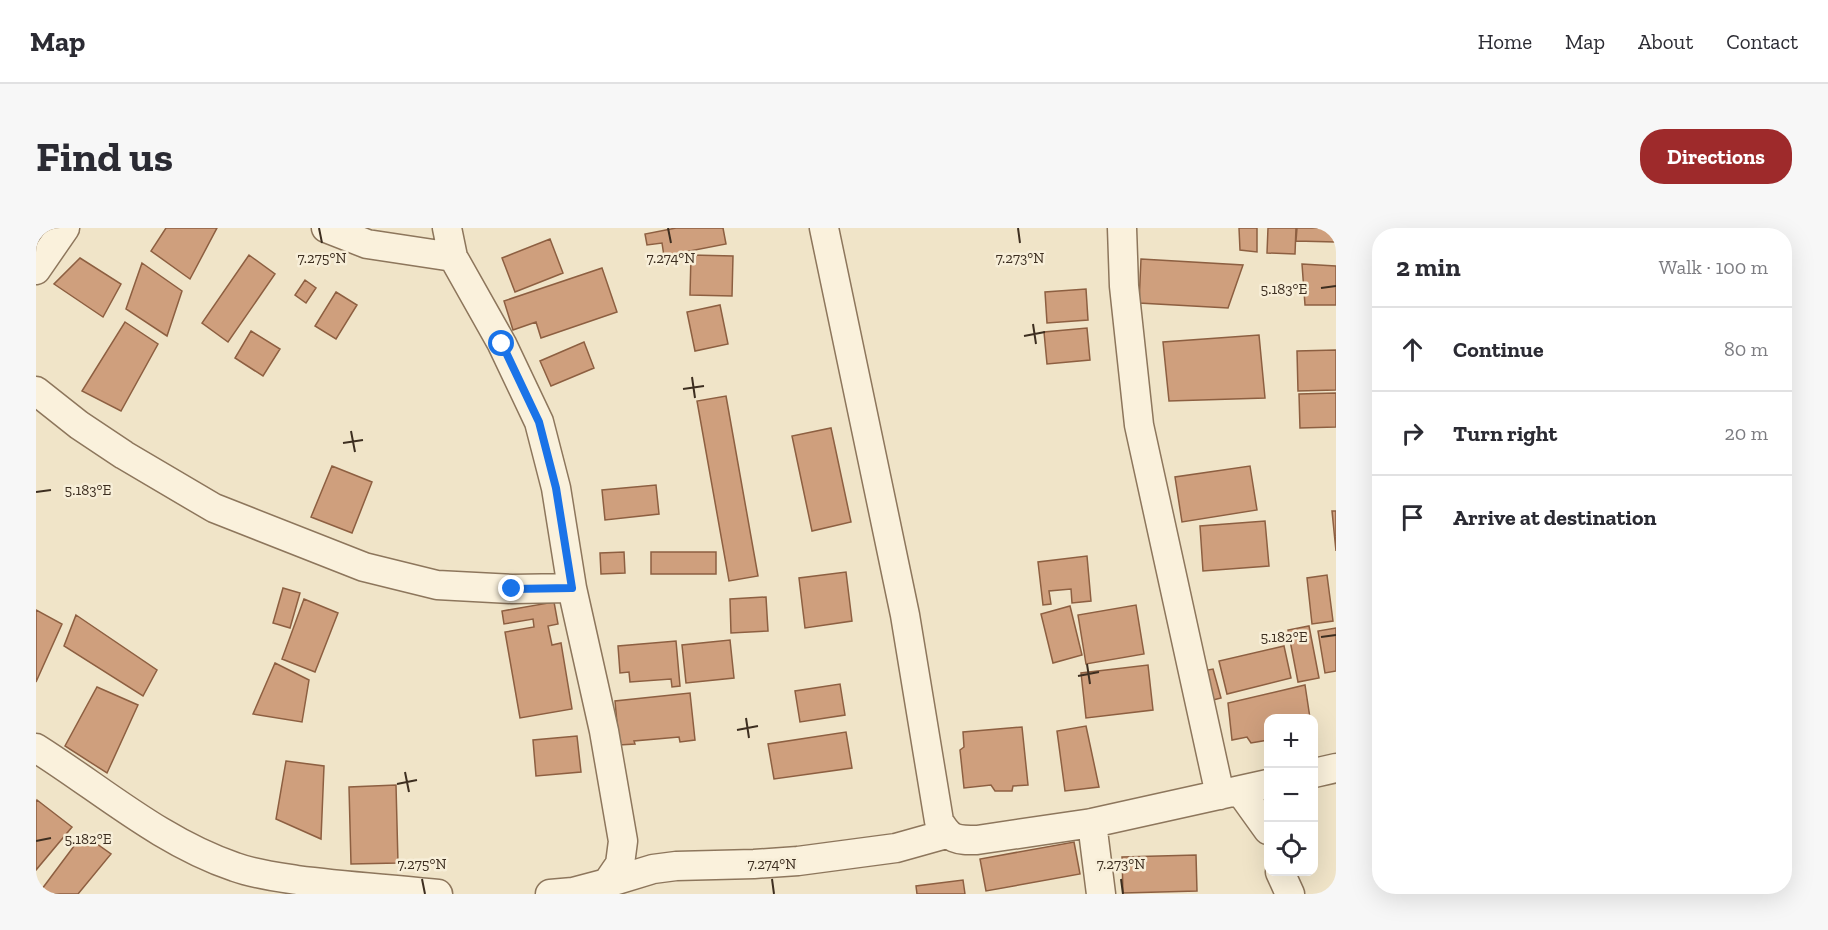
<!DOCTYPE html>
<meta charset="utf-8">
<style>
body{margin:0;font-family:"Zilla Slab",serif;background:#f7f7f7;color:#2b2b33}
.controls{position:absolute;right:18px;bottom:18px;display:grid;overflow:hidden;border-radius:12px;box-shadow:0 6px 24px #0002}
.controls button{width:54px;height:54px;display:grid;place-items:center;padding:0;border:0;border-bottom:2px solid #e1e1e2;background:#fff;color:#2b2b33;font:30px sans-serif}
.stop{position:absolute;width:18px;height:18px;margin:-14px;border:4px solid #1a73e8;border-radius:50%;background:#fff}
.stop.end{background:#1a73e8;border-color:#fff;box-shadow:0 2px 6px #0008}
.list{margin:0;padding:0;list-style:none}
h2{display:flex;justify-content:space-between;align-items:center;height:78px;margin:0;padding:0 24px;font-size:26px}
h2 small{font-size:20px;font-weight:400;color:#7c7c81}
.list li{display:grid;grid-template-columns:39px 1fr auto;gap:18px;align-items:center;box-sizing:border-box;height:84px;padding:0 24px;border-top:2px solid #e1e1e2}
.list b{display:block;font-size:22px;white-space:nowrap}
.list em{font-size:20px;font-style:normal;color:#7c7c81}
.icon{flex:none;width:33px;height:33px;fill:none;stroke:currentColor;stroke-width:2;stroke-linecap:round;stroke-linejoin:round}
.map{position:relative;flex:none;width:1300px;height:666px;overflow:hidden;border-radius:24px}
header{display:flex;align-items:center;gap:36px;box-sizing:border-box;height:84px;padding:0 30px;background:#fff;border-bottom:2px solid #e1e1e2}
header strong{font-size:28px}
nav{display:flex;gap:33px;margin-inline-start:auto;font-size:21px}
.intro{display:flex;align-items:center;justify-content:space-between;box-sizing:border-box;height:144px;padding:0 36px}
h1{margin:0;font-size:42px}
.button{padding:15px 27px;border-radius:24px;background:#9e2a2b;color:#fff;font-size:21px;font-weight:700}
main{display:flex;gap:36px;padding:0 36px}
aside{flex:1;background:#fff;border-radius:24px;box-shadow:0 6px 24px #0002}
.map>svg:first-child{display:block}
.building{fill:#cf9f7d;stroke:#8d5f41;stroke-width:1.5}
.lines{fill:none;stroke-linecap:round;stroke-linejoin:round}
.minor-casing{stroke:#8d765c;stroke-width:31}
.minor{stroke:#faf1dc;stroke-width:28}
.route{stroke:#1a73e8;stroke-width:8}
.ticks{fill:none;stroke:#3d2e20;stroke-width:2}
.ticks-label{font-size:15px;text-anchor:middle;fill:#3d2e20;stroke:#f7eed8;stroke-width:5;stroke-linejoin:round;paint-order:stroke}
</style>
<header>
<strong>Map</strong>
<nav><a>Home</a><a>Map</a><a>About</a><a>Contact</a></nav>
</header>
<div class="intro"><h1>Find us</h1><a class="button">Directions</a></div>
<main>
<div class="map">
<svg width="1300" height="666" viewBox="0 0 1300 666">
<rect width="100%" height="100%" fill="#f0e4c8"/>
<path class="building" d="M130 0H181L154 51 115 23Z
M640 0H687L690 16 628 28 626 15 611 17 609 6Z
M1203 0H1221V24L1204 22Z
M1232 0H1260L1259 26 1231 25Z
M1261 0H1300V14L1260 13Z
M514 11 527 45 479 64 466 30Z
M213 27 239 46 192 114 166 95Z
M655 27 697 28 696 68 654 67Z
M44 30 85 56 67 89 18 56Z
M1105 31 1207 37 1192 80 1103 75Z
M106 35 146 63 131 108 90 81Z
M1266 36 1300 38V77H1269Z
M566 40 581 84 505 110 500 94 477 102 468 73Z
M269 52 280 60 270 75 259 67Z
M1050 61 1052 92 1011 95 1009 64Z
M300 64 321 77 300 111 279 98Z
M684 77 692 116 659 123 651 84Z
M89 94 122 116 85 183 46 163Z
M1051 100 1054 132 1011 136 1008 104Z
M215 103 244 121 227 148 199 130Z
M1223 107 1229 170 1133 173 1127 114Z
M548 114 558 140 515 158 504 133Z
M1300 122V162L1262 163 1261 123Z
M1300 165V199L1264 200 1263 166Z
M690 168 722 348 693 353 661 173Z
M795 200 815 294 776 303 756 208Z
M296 238 336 254 316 305 275 289Z
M1214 238 1221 282 1146 294 1139 249Z
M620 257 623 286 569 292 566 262Z
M1296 283H1300V323Z
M1229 293 1233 338 1167 343 1164 298Z
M588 324 589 345 565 346 564 325Z
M615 324H680V346H615Z
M1051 328 1055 373 1036 375 1035 361 1013 363 1015 376 1007 377 1002 334Z
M810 344 816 393 769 400 763 350Z
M1291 347 1297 393 1276 396 1271 350Z
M247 360 264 365 254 400 237 395Z
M730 369 732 403 695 405 694 371Z
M268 371 302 385 279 444 246 431Z
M518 374 522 396 512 398 516 417 525 415 536 481 484 490 469 404 498 399 497 391 468 396 466 383Z
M1100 377 1108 426 1050 436 1042 387Z
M1034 378 1046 427 1017 435 1005 386Z
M0 382 26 396 0 454Z
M40 387 121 442 107 468 28 418Z
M1273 398 1283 450 1262 454 1252 402Z
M1300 400V443L1289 445 1282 403Z
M694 412 698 450 650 455 646 417Z
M640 413 644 458 636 459 635 451 594 454 593 444 584 445 582 418Z
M1248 418 1255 450 1191 466 1183 433Z
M239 435 273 452 266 494 217 486Z
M1112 437 1117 482 1050 490 1045 445Z
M1177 441 1185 470 1173 473 1166 443Z
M804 456 809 487 764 494 759 463Z
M1269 457 1274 490H1232V512L1215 515 1211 509 1196 512 1192 475Z
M61 459 102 477 71 545 29 518Z
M654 465 659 512 644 514 643 509 598 513 599 516 583 517 579 473Z
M1050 498 1063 559 1029 563 1021 503Z
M986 499 992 557 977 558 976 563H959L955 557 928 560 924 522 928 519 927 504Z
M810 504 816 540 738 551 732 516Z
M541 508 545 544 500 548 497 512Z
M250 533 288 538 285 611 240 591Z
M360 557 362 635 315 636 313 559Z
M1 572 36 599 0 642V574Z
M47 606 75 626 42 666H12L6 661Z
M1038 614 1044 646 950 663 944 631Z
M1160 627 1161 663 1087 665 1086 629Z
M927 652 929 666H881L880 658Z"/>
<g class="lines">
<defs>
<path id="minor" d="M290 0 331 16 417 29 411 0
M788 0 869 387 903 593C914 612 920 612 941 612L1056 595 1232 556
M1086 0 1088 58 1103 197 1184 567
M417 29 466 116 503 194 520 260 536 360 568 503 587 613 584 636 571 655 537 664 514 666
M0 42 29 0
M0 163 43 197 88 227 178 280 328 339 401 357 476 361 536 360
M0 520C65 561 125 614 199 639 218 646 241 649 261 652 308 658 355 661 402 666
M1278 545 1300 540
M1204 563 1232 602
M1056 595 1065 666
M1244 644 1254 666
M571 655 617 641 640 638 718 636 762 633 860 620 910 606"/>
</defs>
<use href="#minor" class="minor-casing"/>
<use href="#minor" class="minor"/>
</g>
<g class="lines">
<path class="route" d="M466 116 503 194 520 260 536 360 476 361"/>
</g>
<path class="ticks" d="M283 0 286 15M632 0 635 15M982 0 984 15M1285 60 1300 58M997 96 1000 116M988 108 1009 104M656 149 659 170M647 161 668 158M315 203 319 224M307 215 327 212M0 264 15 262M1285 409 1300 407M1051 436 1054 456M1042 448 1063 444M710 490 713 510M701 502 722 498M369 544 373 564M361 556 381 552M0 613 15 610M386 651 389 666M736 651 738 666M1085 651 1087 666"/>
<g class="ticks-label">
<text x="286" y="35">7.275°N</text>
<text x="635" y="35">7.274°N</text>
<text x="984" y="35">7.273°N</text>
<text x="1248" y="66">5.183°E</text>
<text x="52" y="267">5.183°E</text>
<text x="1248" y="414">5.182°E</text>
<text x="52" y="616">5.182°E</text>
<text x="386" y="641">7.275°N</text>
<text x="736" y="641">7.274°N</text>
<text x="1085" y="641">7.273°N</text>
</g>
</svg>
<div class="controls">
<button>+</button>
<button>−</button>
<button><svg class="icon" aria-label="locate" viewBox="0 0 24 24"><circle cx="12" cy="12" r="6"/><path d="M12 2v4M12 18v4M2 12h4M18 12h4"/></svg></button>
</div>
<div class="stop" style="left:466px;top:116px"></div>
<div class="stop end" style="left:476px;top:361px"></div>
</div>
<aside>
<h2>2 min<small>Walk · 100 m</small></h2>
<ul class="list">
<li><svg class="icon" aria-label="ahead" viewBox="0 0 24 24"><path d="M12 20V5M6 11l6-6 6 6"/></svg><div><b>Continue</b></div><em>80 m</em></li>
<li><svg class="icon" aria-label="right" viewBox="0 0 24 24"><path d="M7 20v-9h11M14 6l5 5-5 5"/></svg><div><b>Turn right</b></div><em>20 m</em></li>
<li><svg class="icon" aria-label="arrive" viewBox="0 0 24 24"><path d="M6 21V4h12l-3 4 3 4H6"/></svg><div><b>Arrive at destination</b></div></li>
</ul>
</aside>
</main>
